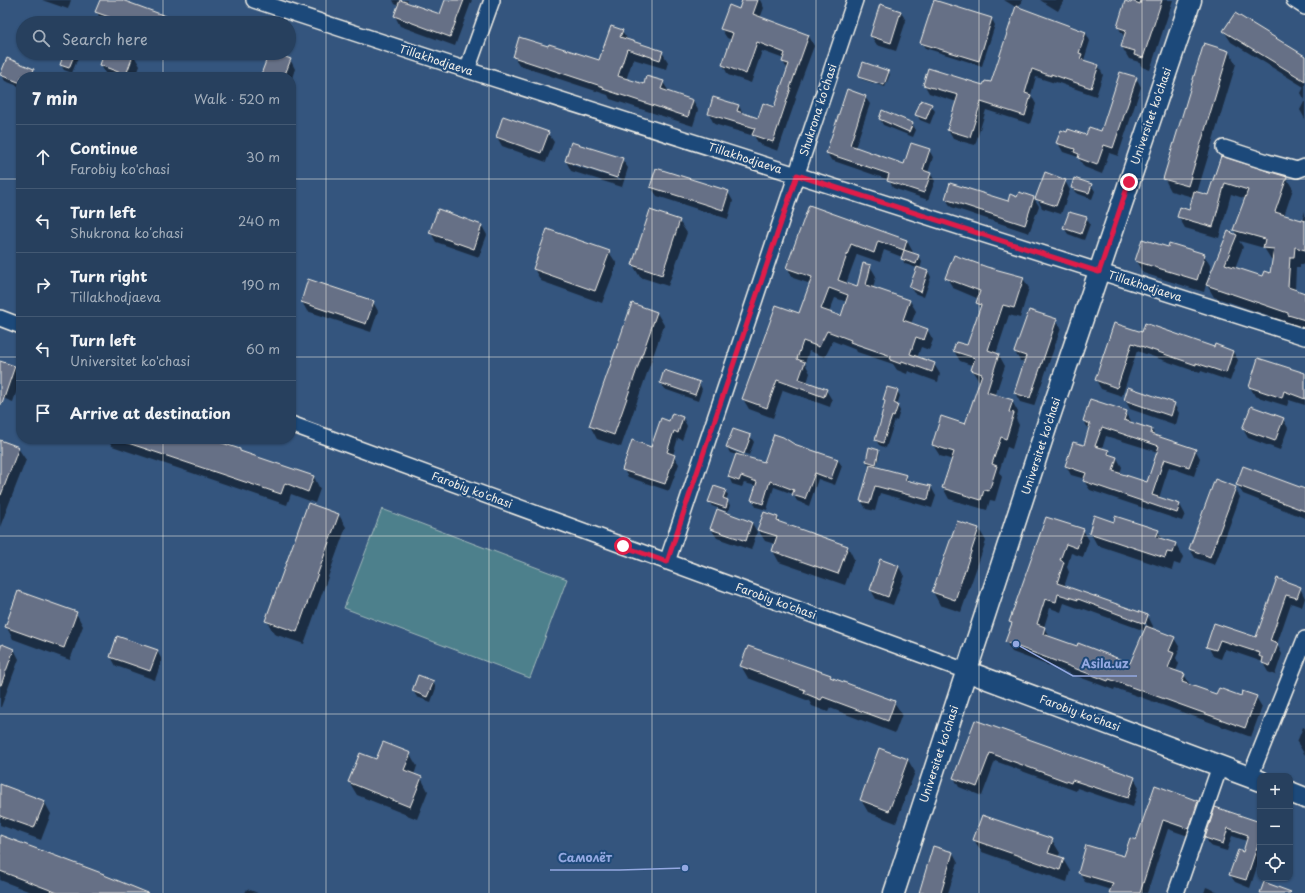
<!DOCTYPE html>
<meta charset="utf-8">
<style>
body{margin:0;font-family:"Playpen Sans",sans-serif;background:#334b67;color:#f1f3f6}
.controls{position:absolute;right:12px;bottom:12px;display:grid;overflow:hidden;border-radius:8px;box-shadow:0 1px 3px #0004}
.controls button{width:36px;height:36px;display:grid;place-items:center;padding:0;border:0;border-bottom:1px solid #435973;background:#27405e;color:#f1f3f6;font:20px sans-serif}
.stop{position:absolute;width:12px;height:12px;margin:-9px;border:3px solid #e11d48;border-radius:50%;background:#fff}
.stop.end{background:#e11d48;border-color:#fff;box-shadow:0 1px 4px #0008}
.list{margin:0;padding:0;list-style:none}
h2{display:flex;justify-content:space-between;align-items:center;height:52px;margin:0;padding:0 16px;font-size:17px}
h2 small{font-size:13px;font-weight:400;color:#a4afbc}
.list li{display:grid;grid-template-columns:26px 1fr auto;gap:12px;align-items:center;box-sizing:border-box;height:64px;padding:0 16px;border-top:1px solid #435973}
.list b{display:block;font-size:15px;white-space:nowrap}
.list p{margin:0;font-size:13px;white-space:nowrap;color:#a4afbc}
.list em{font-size:13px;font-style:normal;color:#a4afbc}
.icon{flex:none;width:22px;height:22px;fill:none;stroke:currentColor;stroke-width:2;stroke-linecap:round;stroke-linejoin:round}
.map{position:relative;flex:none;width:1305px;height:893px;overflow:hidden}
.search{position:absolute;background:#27405e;box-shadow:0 1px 3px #0004;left:16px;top:16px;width:280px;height:44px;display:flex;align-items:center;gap:10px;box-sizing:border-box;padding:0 14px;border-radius:22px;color:#a4afbc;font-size:15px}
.panel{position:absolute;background:#27405e;box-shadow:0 1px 3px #0004;left:16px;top:72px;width:280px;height:372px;border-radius:16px}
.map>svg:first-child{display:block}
.green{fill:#4e808c;stroke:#a1b8ba}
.shadow{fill:#0007;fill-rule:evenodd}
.building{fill:#666f86;stroke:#f4f1e8;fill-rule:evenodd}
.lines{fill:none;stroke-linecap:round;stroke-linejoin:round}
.minor-casing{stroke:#f4f1e8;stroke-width:18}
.major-casing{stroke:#f4f1e8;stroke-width:23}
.minor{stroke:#1f4a7a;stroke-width:15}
.major{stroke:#1f4a7a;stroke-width:20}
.route{stroke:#e11d48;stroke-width:5}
.grid{fill:none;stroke:#f4f1e8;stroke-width:1;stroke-opacity:0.55}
.labels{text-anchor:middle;stroke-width:4;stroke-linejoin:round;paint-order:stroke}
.street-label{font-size:11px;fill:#f4f1e8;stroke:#1f4a7a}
.leader{fill:none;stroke:#93a8e1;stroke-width:1.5}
.callout-dot{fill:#93a8e1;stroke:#1f4a7a;stroke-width:1.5}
.callout-label{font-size:12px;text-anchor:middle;font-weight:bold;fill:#93a8e1;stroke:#1f4a7a;stroke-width:4;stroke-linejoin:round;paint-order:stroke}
</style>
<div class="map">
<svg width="1305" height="893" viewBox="0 0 1305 893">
<rect width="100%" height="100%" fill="#34557e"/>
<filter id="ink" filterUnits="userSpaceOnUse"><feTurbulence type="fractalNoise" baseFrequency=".025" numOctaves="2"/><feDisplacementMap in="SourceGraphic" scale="8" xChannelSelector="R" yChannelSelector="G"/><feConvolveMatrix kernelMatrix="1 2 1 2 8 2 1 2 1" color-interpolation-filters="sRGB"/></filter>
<g filter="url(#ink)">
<path class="green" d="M382 509 567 579 530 678 344 608Z"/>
<path class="shadow" d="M42 0H71L68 9Z
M101 0H120L173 23H103L96 11Z
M393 0H408L407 3 440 15 446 0H472L455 46 400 26 395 16 399 6 395 4Z
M743 0H760L764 8 760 18 809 36 814 46 795 97 796 99 778 151 759 144 754 136 714 124 709 114 739 106 743 114 758 119 774 108 788 70 783 62 784 59 762 51 751 83 728 75 723 65 732 40 727 38 721 29 739 10Z
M1004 0H1023L1018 8 1086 33 1090 41 1084 60 1099 66 1103 75 1096 96 1056 82 1055 83 1036 77 1031 95 1036 104 1030 124 986 110 975 145 953 139 948 130 957 102 929 93 924 84 984 86 991 84 1017 8Z
M1040 0H1064L1058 11Z
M1136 0H1173L1150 70 1142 67 1139 62 1129 59 1122 47 1125 38 1118 27Z
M934 1 992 19 995 25 982 66 925 48 921 42Z
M901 12 906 21 896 51 877 45 871 36Z
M622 31 628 40 662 52 668 62 666 69 633 59 626 80 644 86 663 82 669 92 693 100 698 110 693 126 610 99 608 95 520 66 514 57 600 61Z
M1224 31 1305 57V119L1300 110 1305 100 1301 93 1304 87 1231 42Z
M1229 52 1236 64 1197 193 1209 196 1221 157 1286 177 1293 189 1284 216 1302 221 1305 211V265L1300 264V268H1296L1295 290 1305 294V329L1295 326 1294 324 1214 297 1207 285 1229 232 1237 236 1234 230 1246 199 1231 194 1219 238 1185 228 1178 216 1189 211 1193 197 1171 191 1164 178ZM1239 241 1264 248 1271 259 1273 260 1271 274 1263 278 1235 268 1243 247Z
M65 53H80L72 73 64 70 61 65Z
M105 53 133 54 140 66 136 77H107L101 65Z
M270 53 290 59 295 69 291 81V77H261Z
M33 70 36 76V77H21V87L5 81 2 75Z
M888 72 890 74 885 87 861 79 860 77Z
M1136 77 1141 87 1118 156 1109 153 1102 174 1084 167 1078 157 1063 152 1058 143 1068 133 1087 136 1101 132Z
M865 97 870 104 855 148 905 165 929 150 933 157 928 173H930L935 181 928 200 893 188 889 180 831 160 827 153Z
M931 105 935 111 930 124 920 120 917 115Z
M880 119 912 124 916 130 913 137 883 125Z
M548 133 554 142 546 162 502 146 497 137Z
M572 143 622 159 628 168 622 187 571 171 566 161ZM572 163 622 179 621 180 572 165Z
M1065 181 1070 190 1061 214 1042 208 1037 198Z
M1091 185 1095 191 1092 199 1076 193 1072 188Z
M651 187 728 192 733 201 728 219 657 196Z
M1019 193 1034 198 1039 206 1029 233 951 207 946 199 1008 202 1018 198Z
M809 206 907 241 913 252 912 254 918 256 922 262 920 269 928 271 931 277 924 297 914 293 910 287 917 268 905 264 902 259V257L884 250 880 262 857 254 846 284 858 288 870 266 876 276 873 288 910 301 916 311 911 324 927 329 933 340 929 350 921 347 917 358 934 364 940 374 938 382 908 371 907 374 897 370 893 364 857 352 856 350 833 341 825 357 809 351 805 363 810 373 807 383 826 390 832 400 830 407 783 390 773 418 749 409 743 399 800 314 811 284 793 278 787 267ZM835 298 847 302 841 318 829 313ZM851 341 896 356V358L851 343Z
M1086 218 1090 224 1084 240 1068 234 1064 228Z
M679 221 687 233 668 286 640 277 633 265Z
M482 226 487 235 479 257 436 242 431 233Z
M609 252 617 264 602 303 541 281 534 269Z
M1204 255 1211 267 1204 292 1143 273 1136 261Z
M987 268 1023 278 1029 288 1020 318 1009 315 996 354 999 355 1005 366 995 396 1012 401 1018 412 1016 419 1019 425 1012 449 1007 447 999 472 1002 477 995 501 990 500 987 510 949 499 943 488 953 460 940 456 933 445 966 425 980 381 978 380 972 370 974 366 960 361 954 351 968 347 981 309 977 303 979 299 953 288 947 278Z
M302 302H373L378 311 371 332 307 311Z
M633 305 657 313 664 325 621 447 597 439 590 426Z
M1056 320 1061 328 1034 406 1020 402 1015 393 1025 362 1020 361 1015 352Z
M1115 324 1142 333 1233 352 1238 360 1230 381 1201 371 1200 373 1137 351 1122 396 1101 389 1096 380Z
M0 362 14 367 21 378 13 402 0 397Z
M1305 374V405L1289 400 1287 406 1255 396 1250 387Z
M661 383H699L702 389 698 401 664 389Z
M897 390 900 396 897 405 900 411 897 421 895 420 886 448 879 445 876 440 886 403 884 400Z
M1125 400 1174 404 1179 413 1176 425 1130 409Z
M1126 412 1131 421V423L1152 430 1155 436 1195 449 1200 458 1194 476 1169 467 1159 498 1180 505 1185 514 1182 521 1090 490 1084 481 1085 479 1071 475 1066 466 1084 446 1089 430 1084 421ZM1106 436 1158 452 1148 483 1120 474 1122 467 1117 458 1112 457 1109 451 1102 449Z
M672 414 683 418 687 426 682 440 678 438 673 455 679 464 669 491 628 477 623 469 651 448 670 422Z
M1283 419 1288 428 1280 450 1248 438 1243 429Z
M750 436 754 442 749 455 730 448V450L748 457V458L764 463 793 445 838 460 842 466 835 485 818 479 809 506 797 501 793 494 774 487 767 510 756 507 753 500 757 486 744 483 742 487 732 484 729 477 737 455 730 453 727 447Z
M108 439H206L240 450 241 453 314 477 320 489 315 503 291 494 287 505 112 446Z
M0 441 18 448 26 460 0 527Z
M879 451 880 453 876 468 906 476 909 482 931 487 936 496 932 508 880 493 875 511 866 509 861 500 871 464H868L867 461Z
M1237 485 1305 490V518L1243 494Z
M1235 488 1240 497 1215 565 1195 558 1190 549Z
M725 491 728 495 726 500 730 505 728 512 712 506 709 502Z
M339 515 346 527 304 644 274 634 267 621Z
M778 518 781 524 848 547 854 559 845 585 779 562 773 551 775 544 765 541 758 530Z
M1047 518 1083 530 1089 540 1083 557 1071 553 1067 567 1069 572 1064 587 1148 616 1153 626 1152 629 1174 638 1180 648 1176 658 1179 664 1176 671 1184 674 1190 685 1217 695 1256 697 1262 707 1251 737 1115 688 1114 690 1012 652 1006 642 1012 625 1010 621ZM1064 603 1083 610 1084 609 1145 631 1131 664 1050 637 1044 627 1050 608 1061 612ZM1144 619 1148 627H1146L1142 620Z
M752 523 757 532 751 550 717 538 711 529Z
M1114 523 1158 531 1163 540 1176 544 1183 557 1180 565 1174 563 1172 570 1097 545 1090 532Z
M979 529 986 541 961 612 940 605 933 592Z
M899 567 904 576 893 605 876 599 871 590Z
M1277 580 1300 588 1305 598 1302 607 1291 603 1277 644 1282 654 1275 675 1268 672 1263 663V662L1225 649 1221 659 1213 656 1208 646 1215 624 1256 638Z
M76 613 83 626 70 660 13 639 6 626Z
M14 649 19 659 1 707H0V652Z
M157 651 162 660 155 680 116 666 111 657Z
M741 666 830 676 831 678 894 702 902 714 895 733 830 708 828 712 812 706 809 701 748 678Z
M433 682 436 688 431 702 417 697 413 691Z
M976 722 1134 778 1139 787 1133 807 1077 788 1076 791 995 761 982 796 959 787 954 778Z
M1303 727 1305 728V755L1297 742Z
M879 750 908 760 915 772 896 823 868 812 861 800Z
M410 754 417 766 414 775 421 778 428 791 417 819 357 795 349 782 377 761Z
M0 785 44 801 51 814 41 840 0 825Z
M1156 786 1198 801 1203 811 1194 838 1168 829 1147 893H1110L1111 890 1085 882 1080 873 1125 857 1136 841Z
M1216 808 1260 823V858L1250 888 1235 882 1230 875 1243 853 1247 841 1232 836 1227 851 1210 846 1206 838Z
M0 837 148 893H33L0 880Z
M974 840H1052L1060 853 1058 857 1063 859 1070 871 1067 882 982 852Z
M953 853 958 862 948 893H919Z
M1206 887 1221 893H1204Z
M247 889 258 893H245Z"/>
<path class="building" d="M100 0H122L182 22V23H126L95 12Z
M400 0 440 14 445 0H464L450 37 394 16Z
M742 0H758L753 14 809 35 790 88H791L773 142 752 135 755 128 708 114 713 97 739 105 737 111 758 118 763 103 774 107 789 64 782 62 785 53 757 42 746 74 722 65 733 33 720 29 729 5 739 9Z
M934 0 992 18 979 61 920 43Z
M1141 0H1162L1143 58 1134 55 1135 51 1121 47 1126 30 1117 27 1125 1 1131 3 1132 1 1140 4Z
M880 4 901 11 891 43 870 36Z
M1016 6 1086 32 1079 53 1082 54 1080 59 1099 65 1091 88 1051 74V76L1032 69 1025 93 1031 95 1025 116 981 102 970 137 947 130 958 95 923 85 928 68 983 85 985 81 991 82Z
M1235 13 1305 56V81L1223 31Z
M611 26 623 30 620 37 663 51 660 60 627 49 618 76 644 84 646 76 664 81 661 89 693 100 688 117 603 89 604 87 513 57 519 37 548 46 549 44 599 60Z
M1204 43 1229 51 1188 186 1163 179Z
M64 53H75L69 68 60 65Z
M104 53H134L126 75 100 65Z
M269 53H275L291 59 284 77H260Z
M7 58 34 69 31 77H21V83L0 75Z
M863 62 889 71 884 85 858 77Z
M1120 72 1137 77 1113 148 1104 145 1097 165 1078 158 1079 154 1074 152 1075 149 1056 143 1061 130 1067 132 1068 129 1086 135 1089 127 1101 131Z
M847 89 866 96 850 145 904 164 911 143 930 149 923 170 931 173 924 193 887 181 889 174 826 153Z
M921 100 932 104 926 119 915 115Z
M882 110 913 123 909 132 879 119Z
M503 116 549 132 541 153 496 137Z
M571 142 623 158 617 178 565 161Z
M1221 156 1287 177 1275 212 1305 221V250L1295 247 1294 257H1290L1288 287 1305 293V320L1288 315V313L1206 285 1228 231 1237 235 1225 264 1262 276 1264 271 1270 273 1274 249 1263 248 1265 239 1233 230 1248 190 1225 183 1213 227 1177 217 1180 207 1189 210 1194 191 1208 195Z
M656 168 729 191 723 210 650 187Z
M1045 172 1066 180 1056 206 1035 199Z
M1074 178 1092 184 1089 193 1071 188Z
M950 183 1008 201 1010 194 1017 197 1019 192 1034 197 1025 225 945 199Z
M809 205 907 240 904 250 878 241 874 253 851 244 838 280 857 287 863 263 871 265 866 285 910 300 903 320 928 329 924 340 916 337 910 354 935 363 932 372 902 361 901 364 890 360 891 356 850 342 851 340 827 331 819 347 803 341 797 359 805 362 799 379 827 389 824 397 777 380 767 408 742 399 776 305 799 313 812 277 786 268ZM829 288 848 295 841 316 821 309Z
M438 209 482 225 474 249 429 233Z
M650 210 680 220 662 275 632 265Z
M1069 212 1087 217 1081 234 1063 228Z
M547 229 610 251 595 291 533 269Z
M1142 239 1168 247 1169 243 1205 254 1197 280 1135 261Z
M904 250 919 255 916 264 901 259Z
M954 255 987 267 1024 277 1014 308 1003 305 988 350 999 354 987 392 1013 400 1009 412 1014 413 1006 439 1001 437 992 464 997 466 989 491 984 490 981 500 942 488 954 452 932 445 941 416 965 424 982 374 971 370 975 358 953 351 956 342 967 345 981 305 976 303 980 291 945 278Z
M917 267 928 271 921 292 909 287Z
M308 279 374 301 366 324 301 302Z
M632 303 657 312 614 435 589 426Z
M1029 310 1057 319 1030 398 1014 393 1026 356 1014 352Z
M1114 323 1142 332 1145 323 1214 347 1215 344 1233 351 1226 373 1196 363V365L1132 343 1117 388 1095 380Z
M1258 358 1305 373V399L1284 391 1282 398 1249 387Z
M0 361 15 366 2 404H0Z
M664 370 700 382 695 395 660 383Z
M887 387 898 390 894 403 898 405 894 417 892 416 883 443 875 440 882 417H881L885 401 883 400Z
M1128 387 1175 403 1171 416 1124 400Z
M1090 399 1127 411 1124 420 1152 429 1151 434 1196 449 1189 467 1164 459 1152 495 1180 504 1177 513 1083 481 1086 473 1065 466 1073 442 1084 445 1090 424 1083 421ZM1102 427 1159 446 1147 482 1113 471 1117 457 1108 454 1109 450 1095 446Z
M1251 406 1284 418 1275 441 1242 429Z
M672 413 683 417 678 433 674 431 667 452 675 455 665 484 622 470 632 440 651 447 661 418 669 421Z
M733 429 751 435 744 454 726 447Z
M774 434 783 437 794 444 838 459 831 479 815 473 805 499 792 495 794 490 770 481 763 504 751 500 757 482 741 476 739 481 728 477 736 454 764 462Z
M122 439H210L240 449V451L314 476 308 492 285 483 281 494 122 441Z
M0 440 19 447 1 495H0Z
M869 447 879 450 876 464 866 461Z
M870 465 907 475 905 480 931 486 928 500 875 486 870 503 860 501Z
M1243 466 1305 489V511L1236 485Z
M1215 479 1236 487 1210 557 1189 549Z
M714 486 726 490 723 498 728 500 726 508 708 502Z
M308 503 339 514 297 632 265 621Z
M717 509 752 522 746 541 710 529Z
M764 512 778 517 777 521 848 546 838 574 772 551 777 536 757 530Z
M1094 515 1114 522 1115 516 1159 530 1156 537 1176 543 1173 553 1167 552 1165 558 1089 533Z
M1046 517 1084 529 1077 548 1066 544 1060 560 1064 562 1057 583 1148 615 1145 624 1078 599V600L1058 594 1056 602 1045 599 1037 624 1045 627 1043 634 1077 646 1078 643 1130 663 1146 626 1175 637 1169 651 1174 653 1168 668 1185 674 1182 682 1216 694 1219 688 1241 696 1242 691 1257 696 1245 728 1109 679 1108 681 1005 642 1012 623 1009 622Z
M957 521 979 528 955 600 932 592Z
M880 559 899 566 888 597 870 590Z
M1277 578 1301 587 1297 598 1286 595 1270 641 1278 644 1270 666 1262 663 1263 658 1259 656 1260 653 1220 640 1216 650 1206 647 1214 623 1256 637Z
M18 591 77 612 64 648 5 627Z
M117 636 158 650 150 671 110 657Z
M2 644 14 649 1 685H0V650Z
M748 646 831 675 830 677 895 701 888 721 823 697 821 700 804 693 805 690 740 666Z
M418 675 434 681 427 697 412 691Z
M975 720 1135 777 1128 798 1072 780 1071 783 990 753 977 787 953 778Z
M383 742 411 753 404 770 422 777 410 807 348 782 360 753 376 759Z
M879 748 908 759 889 811 860 800Z
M0 784 45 801 34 828 0 816Z
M1155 785 1198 801 1189 829 1163 820 1140 893H1109L1113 883 1078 873 1086 845 1124 856 1130 838 1136 840Z
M1215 807 1260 822V838L1246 880 1229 875 1238 850 1243 852 1248 835 1228 828 1223 844 1205 838Z
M982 815 1053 839 1048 853 1064 858 1060 870 973 840Z
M0 835 104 874V875L148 893H58L0 871Z
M933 846 953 852 941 893H919Z
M1264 882 1291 892 1290 893H1260Z"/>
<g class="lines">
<defs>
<path id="minor" d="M254 0 467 70 1305 337
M1294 0 1305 7
M467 70 492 0
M1224 148 1267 162 1297 170 1305 167
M0 318 21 326
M291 424 966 671
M667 562 855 0
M1250 777 1305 639
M1176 893 1220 766"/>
<path id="major" d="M966 671 1260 781
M1290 792 1305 798
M894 893 1049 419 1191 0"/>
</defs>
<use href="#minor" class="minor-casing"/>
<use href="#major" class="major-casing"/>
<use href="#minor" class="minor"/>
<use href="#major" class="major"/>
</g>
</g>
<g class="lines" filter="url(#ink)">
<path class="route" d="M623 546 667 562 797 175 1099 272 1129 182"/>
</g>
<path class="grid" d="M163 0V23M326 0V893M489 0V893M652 0V893M816 0V893M979 0V893M1142 0V893M163 53V77M0 179H21M291 179H1305M0 357H21M291 357H1305M163 439V893M0 536H1305M0 714H1305"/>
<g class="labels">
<g class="street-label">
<text transform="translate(436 60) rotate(18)" y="4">Tillakhodjaeva</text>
<text transform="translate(818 110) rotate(-72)" y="4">Shukrona koʻchasi</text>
<text transform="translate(1151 116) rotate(-71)" y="4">Universitet ko'chasi</text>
<text transform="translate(745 158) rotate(18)" y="4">Tillakhodjaeva</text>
<text transform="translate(1145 286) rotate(18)" y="4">Tillakhodjaeva</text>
<text transform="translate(1041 446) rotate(-72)" y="4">Universitet ko'chasi</text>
<text transform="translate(472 490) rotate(20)" y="4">Farobiy ko'chasi</text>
<text transform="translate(776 601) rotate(20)" y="4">Farobiy ko'chasi</text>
<text transform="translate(1080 713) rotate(20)" y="4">Farobiy ko'chasi</text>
<text transform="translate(939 754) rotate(-72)" y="4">Universitet ko'chasi</text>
</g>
</g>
<path class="leader" d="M1016 644L1073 676H1137M685 868L620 870H550"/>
<g class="callout-dot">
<circle cx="1016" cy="644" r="4"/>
<circle cx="685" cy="868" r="4"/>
</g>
<g class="callout-label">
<text x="1105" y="668">Asila.uz</text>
<text x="585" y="862">Самолёт</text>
</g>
</svg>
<div class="controls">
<button>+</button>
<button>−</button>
<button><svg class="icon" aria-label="locate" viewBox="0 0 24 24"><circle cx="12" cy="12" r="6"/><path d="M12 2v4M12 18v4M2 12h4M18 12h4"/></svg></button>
</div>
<div class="stop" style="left:623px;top:546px"></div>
<div class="stop end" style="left:1129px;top:182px"></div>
<div class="search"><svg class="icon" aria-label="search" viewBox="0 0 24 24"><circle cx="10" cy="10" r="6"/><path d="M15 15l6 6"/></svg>Search here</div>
<section class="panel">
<h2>7 min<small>Walk · 520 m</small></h2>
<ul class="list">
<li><svg class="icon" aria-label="ahead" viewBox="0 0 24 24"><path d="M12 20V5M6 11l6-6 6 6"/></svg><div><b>Continue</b><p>Farobiy ko'chasi</p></div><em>30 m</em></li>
<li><svg class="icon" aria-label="left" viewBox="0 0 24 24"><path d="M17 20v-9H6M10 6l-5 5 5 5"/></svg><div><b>Turn left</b><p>Shukrona koʻchasi</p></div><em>240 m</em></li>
<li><svg class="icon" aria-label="right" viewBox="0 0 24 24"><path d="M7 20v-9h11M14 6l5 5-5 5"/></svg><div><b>Turn right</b><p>Tillakhodjaeva</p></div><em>190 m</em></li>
<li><svg class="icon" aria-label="left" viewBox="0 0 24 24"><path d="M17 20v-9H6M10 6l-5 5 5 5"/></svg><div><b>Turn left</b><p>Universitet ko'chasi</p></div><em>60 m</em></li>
<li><svg class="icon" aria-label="arrive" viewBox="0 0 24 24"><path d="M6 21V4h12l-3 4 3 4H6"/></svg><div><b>Arrive at destination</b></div></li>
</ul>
</section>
</div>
